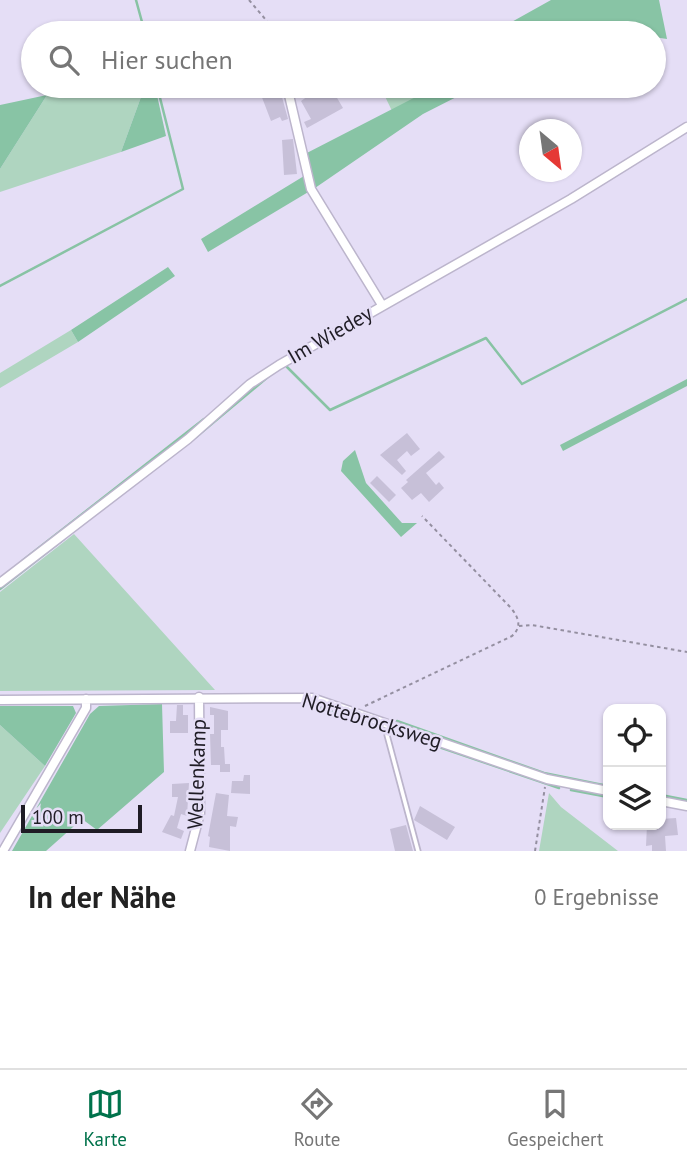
<!DOCTYPE html>
<html lang="de">
<meta charset="utf-8">
<style>
body{margin:0;font-family:"PT Sans",sans-serif;background:#f6f6f6;color:#222}
.controls{position:absolute;right:21px;bottom:21px;display:grid;overflow:hidden;border-radius:14px;box-shadow:0 2px 5px #0004}
.controls button{width:63px;height:63px;display:grid;place-items:center;padding:0;border:0;border-bottom:2px solid #e0e0e0;background:#fff;color:#222;font:35px sans-serif}
.compass{position:absolute;left:519px;top:119px;width:63px;height:63px;border-radius:50%;background:#fff;box-shadow:0 2px 5px #0004;rotate:151deg}
.scale{position:absolute;left:21px;bottom:18px;width:121px;box-sizing:border-box;padding-left:7px;border:4px solid #1f1c25;border-top:0;font-size:19px;line-height:24px;white-space:nowrap;color:#1f1c25;-webkit-text-stroke:5px #e5def6;paint-order:stroke}
.list{margin:0;padding:0;list-style:none}
h2{display:flex;justify-content:space-between;align-items:center;height:91px;margin:0;padding:0 28px;font-size:30px}
h2 small{font-size:23px;font-weight:400;color:#767676}
.icon{flex:none;width:38px;height:38px;fill:none;stroke:currentColor;stroke-width:2;stroke-linecap:round;stroke-linejoin:round}
.map{position:relative;flex:none;width:687px;height:851px;overflow:hidden}
.search{position:absolute;background:#fff;box-shadow:0 2px 5px #0004;left:21px;right:21px;top:21px;height:77px;display:flex;align-items:center;gap:18px;box-sizing:border-box;padding:0 24px;border-radius:38px;color:#767676;font-size:26px}
.sheet{height:217px;background:#fff}
nav{display:flex;justify-content:space-around;align-items:center;box-sizing:border-box;height:98px;border-top:2px solid #e0e0e0;background:#fff;font-size:19px;color:#767676}
nav a{display:grid;justify-items:center;gap:4px}
nav .on{color:#00724b}
.map>svg:first-child{display:block}
.green{fill:#afd5c0}
.forest{fill:#88c4a5}
.lines{fill:none;stroke-linecap:round;stroke-linejoin:round}
.stream{stroke:#88c3a4;stroke-width:2.5}
.building{fill:#c7c0d8}
.lane-casing{stroke:#bcb5cc;stroke-width:7}
.street-casing{stroke:#bcb5cc;stroke-width:11}
.path{stroke:#948fa0;stroke-width:2;stroke-dasharray:3.5 3.5;stroke-linecap:butt}
.lane{stroke:#fff;stroke-width:3.5}
.street{stroke:#fff;stroke-width:8}
.labels{text-anchor:middle;stroke-width:5;stroke-linejoin:round;paint-order:stroke}
.street-label{font-size:21px;fill:#1f1c25;stroke:#e5def6}
</style>
<div class="map">
<svg width="687" height="851" viewBox="0 0 687 851">
<rect width="100%" height="100%" fill="#e5def6"/>
<path class="green" d="M85 86H145L121 152 0 192V169L47 95Z
M380 86H437L392 111Z
M71 330 78 342 0 388V373Z
M74 534 215 690 0 691V592Z
M0 725 45 766 0 833Z
M549 793 561 807 618 851H539Z"/>
<path class="forest" d="M551 0H659L667 39 654 37V33H492Z
M145 86H155L166 136 121 152Z
M437 86H478L423 114 315 188 208 252 201 239 304 176 301 156Z
M47 95 0 169V105Z
M168 267 175 276 78 342 71 330Z
M687 379V386L563 451 560 445Z
M355 450 366 483 402 523H417L401 537 341 471 343 461Z
M162 704 164 772 97 830 82 819 46 851H12L90 714 99 706Z
M0 706H73L76 713 45 766 0 725Z"/>
<g class="lines">
<path class="stream" d="M136 0 145 33
M0 286 183 189 157 86
M287 367 330 410 486 338 522 384 687 299
M196 437 269 376
M22 561 204 419
M0 589 64 539
M301 702 381 726
M397 721 544 773 608 786
M395 732 559 788
M571 790 608 797
M661 795 687 800"/>
</g>
<path class="building" d="M262 86H279L288 119 282 121 280 117 271 121 258 87Z
M322 86H330L343 108 307 128 304 122 311 119 301 101Z
M293 139 297 174 284 175 282 140Z
M407 433 420 449 411 456 407 451 397 460 406 471 402 475 380 455Z
M439 451 445 457 426 473 436 485 439 482 444 488 429 502 421 493 412 500 401 488 408 482 406 480Z
M377 476 396 495 389 502 370 483Z
M177 705H183V715H188V733H170V721H176Z
M210 707 228 711V730H221V747H224L225 764H230V772H220V765H211L210 734H214V715H210Z
M244 775H250V794L231 793 232 781H243Z
M189 783 187 816 181 814 177 828 184 831 181 839 162 832 171 815 174 816 178 797H172V784Z
M216 793 229 795 227 816 238 817 236 827 230 826V851L209 847 210 837 208 836Z
M420 806 455 827 447 840 414 820Z
M676 818 678 835 665 836 666 851H652V845L646 846 647 825H661V819Z
M406 825 413 851H395L390 829Z"/>
<g class="lines">
<defs>
<path id="lane" d="M390 725 387 735 418 851"/>
<path id="street" d="M289 95 311 189 382 305
M0 583 188 439 250 384 279 365 571 199 687 127
M0 700 312 698 547 779 608 791
M661 801 687 806
M3 851 86 708V699
M190 851 200 813 199 697"/>
</defs>
<use href="#lane" class="lane-casing"/>
<use href="#street" class="street-casing"/>
<path class="path" d="M249 0 277 33
M295 92 301 86
M519 626 532 625 687 652
M365 706 512 636C522 627 519 618 511 608L422 516
M535 851 545 787"/>
<use href="#lane" class="lane"/>
<use href="#street" class="street"/>
</g>
<g class="labels">
<g class="street-label">
<text transform="translate(330 335) rotate(-30)" y="7">Im Wiedey</text>
<text transform="translate(372 721) rotate(17)" y="7">Nottebrocksweg</text>
<text transform="translate(197 774) rotate(-88)" y="7">Wellenkamp</text>
</g>
</g>
</svg>
<div class="controls">
<button><svg class="icon" aria-label="locate" viewBox="0 0 24 24"><circle cx="12" cy="12" r="6"/><path d="M12 2v4M12 18v4M2 12h4M18 12h4"/></svg></button>
<button><svg class="icon" aria-label="layers" viewBox="0 0 24 24"><path d="M12 4l9 5-9 5-9-5zM3 14l9 5 9-5"/></svg></button>
</div>
<svg class="compass" viewBox="-18 -18 36 36"><path d="M0-13l5 13h-10z" fill="#e53935"/><path d="M0 13l5-13h-10z" fill="#767676"/></svg>
<div class="scale">100 m</div>
<div class="search"><svg class="icon" aria-label="search" viewBox="0 0 24 24"><circle cx="10" cy="10" r="6"/><path d="M15 15l6 6"/></svg>Hier suchen</div>
</div>
<section class="sheet">
<h2>In der Nähe<small>0 Ergebnisse</small></h2>
<ul class="list">
</ul>
</section>
<nav>
<a class="on"><svg class="icon" aria-label="map" viewBox="0 0 24 24"><path d="M3 6l6-2 6 2 6-2v14l-6 2-6-2-6 2zM9 4v14M15 6v14"/></svg>Karte</a>
<a><svg class="icon" aria-label="directions" viewBox="0 0 24 24"><path d="M12 3l9 9-9 9-9-9zM9 14v-3h6M13 9l2 2-2 2"/></svg>Route</a>
<a><svg class="icon" aria-label="saved" viewBox="0 0 24 24"><path d="M7 4h10v16l-5-4-5 4z"/></svg>Gespeichert</a>
</nav>
